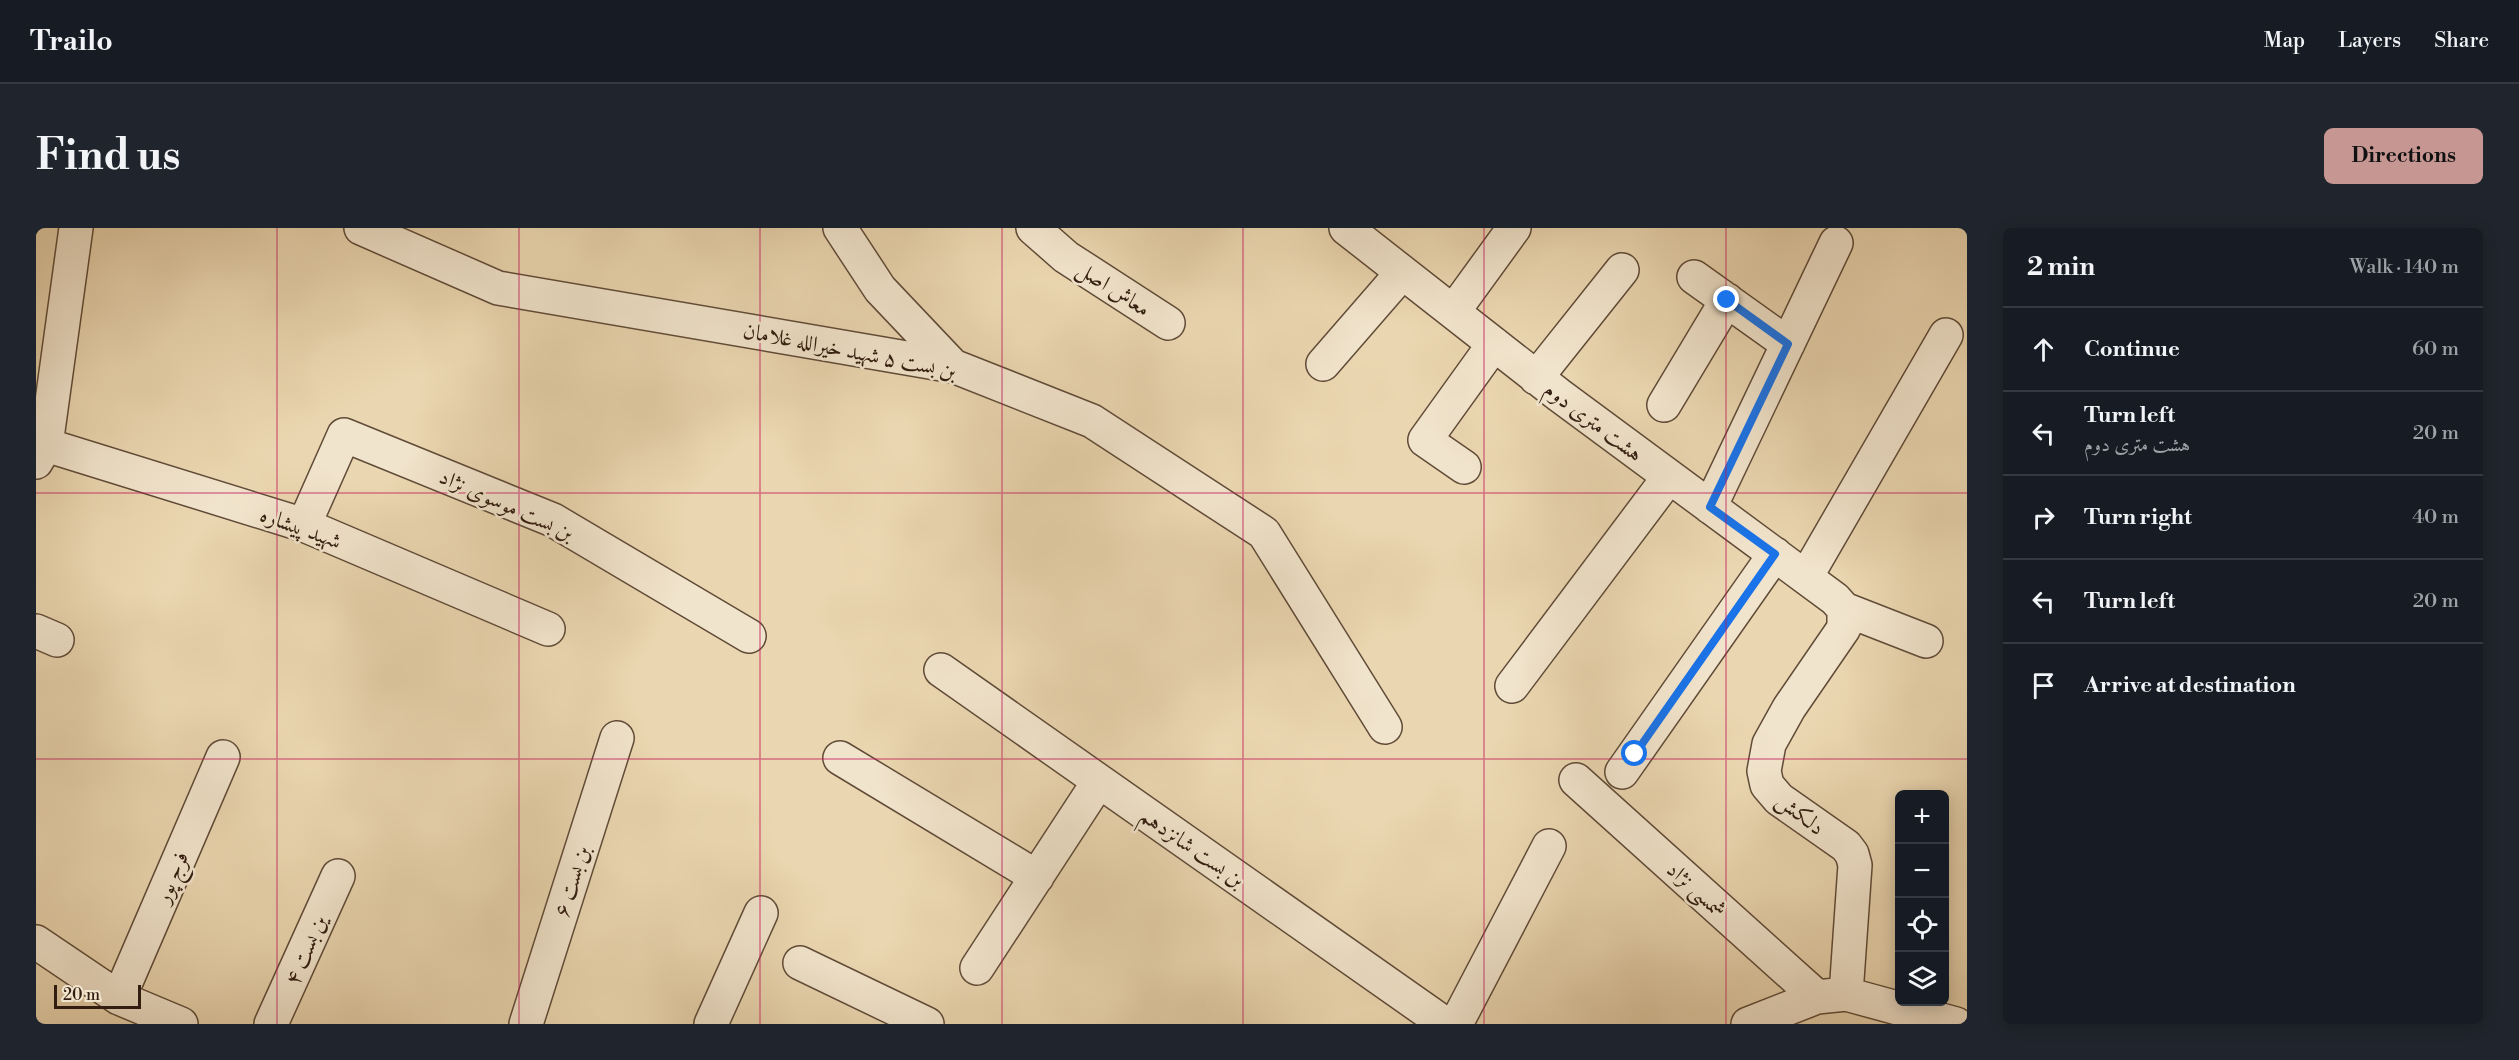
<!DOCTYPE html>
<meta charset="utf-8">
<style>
body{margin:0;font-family:"Libre Bodoni",Amiri,serif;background:#20242c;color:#f1f3f6}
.controls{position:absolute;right:18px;bottom:18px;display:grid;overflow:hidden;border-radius:9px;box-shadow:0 3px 15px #0003}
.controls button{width:54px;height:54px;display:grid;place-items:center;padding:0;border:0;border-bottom:2px solid #363941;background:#171b24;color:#f1f3f6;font:30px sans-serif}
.scale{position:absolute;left:18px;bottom:15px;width:87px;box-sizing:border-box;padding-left:6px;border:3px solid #321d10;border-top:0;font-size:16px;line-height:21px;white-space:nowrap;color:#321d10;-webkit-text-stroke:4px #f1e4cc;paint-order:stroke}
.stop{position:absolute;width:18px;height:18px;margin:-14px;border:4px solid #1a73e8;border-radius:50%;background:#fff}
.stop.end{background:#1a73e8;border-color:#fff;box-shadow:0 2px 6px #0008}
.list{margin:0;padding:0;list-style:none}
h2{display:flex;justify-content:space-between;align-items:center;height:78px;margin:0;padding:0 24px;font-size:26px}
h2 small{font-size:20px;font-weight:400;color:#9ea1a6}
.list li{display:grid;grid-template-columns:39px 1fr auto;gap:18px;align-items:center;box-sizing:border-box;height:84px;padding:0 24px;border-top:2px solid #363941}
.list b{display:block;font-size:22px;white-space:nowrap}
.list p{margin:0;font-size:20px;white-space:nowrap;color:#9ea1a6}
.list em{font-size:20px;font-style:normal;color:#9ea1a6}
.icon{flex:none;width:33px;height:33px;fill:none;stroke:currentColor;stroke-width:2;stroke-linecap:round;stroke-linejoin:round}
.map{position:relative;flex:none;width:1931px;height:796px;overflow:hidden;border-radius:9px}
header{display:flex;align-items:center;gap:36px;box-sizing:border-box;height:84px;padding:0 30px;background:#171b24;border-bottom:2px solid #363941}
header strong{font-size:28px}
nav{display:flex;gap:33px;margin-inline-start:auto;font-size:21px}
.intro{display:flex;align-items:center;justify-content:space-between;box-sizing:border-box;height:144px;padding:0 36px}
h1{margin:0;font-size:42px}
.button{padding:15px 27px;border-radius:9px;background:#c59692;color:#111;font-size:21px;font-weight:700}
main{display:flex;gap:36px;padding:0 36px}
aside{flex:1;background:#171b24;border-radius:9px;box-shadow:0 3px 15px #0003}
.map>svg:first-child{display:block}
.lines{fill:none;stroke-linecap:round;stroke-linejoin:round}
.minor-casing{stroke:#604b38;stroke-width:36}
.minor{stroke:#f1e4cc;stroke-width:33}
.route{stroke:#1a73e8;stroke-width:8}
.grid{fill:none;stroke:#c2185b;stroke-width:1.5;stroke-opacity:0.55}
.labels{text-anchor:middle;stroke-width:5;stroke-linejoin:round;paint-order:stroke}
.street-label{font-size:22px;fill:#321d10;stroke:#f1e4cc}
</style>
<header>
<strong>Trailo</strong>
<nav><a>Map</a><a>Layers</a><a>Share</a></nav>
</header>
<div class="intro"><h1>Find us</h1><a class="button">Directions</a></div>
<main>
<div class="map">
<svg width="1931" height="796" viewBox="0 0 1931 796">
<rect width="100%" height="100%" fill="#ead6b0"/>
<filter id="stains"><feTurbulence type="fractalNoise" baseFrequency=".00333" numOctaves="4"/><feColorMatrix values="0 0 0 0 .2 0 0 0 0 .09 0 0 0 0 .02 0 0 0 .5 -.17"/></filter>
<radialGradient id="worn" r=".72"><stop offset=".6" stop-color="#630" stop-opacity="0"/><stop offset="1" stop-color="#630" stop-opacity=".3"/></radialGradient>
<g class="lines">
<defs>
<path id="minor" d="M325 0 462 60 917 138 1056 193 1228 305 1349 499
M804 0 844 61 917 138
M997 0 1030 29 1132 95
M1310 0 1523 167 1799 371 1808 381 1890 413
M1658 49 1752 116
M1417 84 1478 0
M1287 136 1366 45
M1500 150 1586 42
M1628 177 1691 72
M10 217 268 297 512 401
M0 234 10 217 40 0
M1428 239 1389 212 1458 116
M1674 279 1800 15
M268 297 308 207 517 292 713 408
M1770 349 1910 107
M1808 381V400L1753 480 1733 516 1728 543 1731 557 1743 571 1810 618 1816 626 1819 637 1810 766
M0 403 21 412
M905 442 1409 796
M1476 458 1633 249
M804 530 1001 649
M1586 544 1739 326
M1540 552 1781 769
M0 714 83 770 145 796
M764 735 891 796
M941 740 1063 553
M83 770 187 529
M235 796 302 648
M490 796 581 510
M675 796 725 685
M1420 796 1513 618
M1712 796 1781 769 1810 766 1920 796"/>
</defs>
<use href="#minor" class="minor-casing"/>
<use href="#minor" class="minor"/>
</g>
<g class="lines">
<path class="route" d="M1599 526 1739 326 1674 279 1752 116 1691 72"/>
</g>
<path class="grid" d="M241 0V796M483 0V796M724 0V796M966 0V796M1207 0V796M1448 0V796M1690 0V796M0 265H1931M0 531H1931"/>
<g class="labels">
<g class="street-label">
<text transform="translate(1078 60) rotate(33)" y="8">معاش اصل</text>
<text transform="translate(814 122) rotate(11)" y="8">بن بست ۵ شهید خیرالله غلامان</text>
<text transform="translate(1558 193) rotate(37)" y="8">هشت متری دوم</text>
<text transform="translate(471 276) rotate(24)" y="8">بن بست موسوی نژاد</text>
<text transform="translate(265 299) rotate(20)" y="8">شهید پیشاره</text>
<text transform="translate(1765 585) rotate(38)" y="8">دلکش</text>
<text transform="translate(1157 619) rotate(35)" y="8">بن بست شانزدهم</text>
<text transform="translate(135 649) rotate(-67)" y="8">فرج پور</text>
<text transform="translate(535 653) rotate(-72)" y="8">بن بست ۶</text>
<text transform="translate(1661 661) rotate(42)" y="8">شمسی نژاد</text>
<text transform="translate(269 722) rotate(-66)" y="8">ین بست ۴</text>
</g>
</g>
<rect width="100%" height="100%" filter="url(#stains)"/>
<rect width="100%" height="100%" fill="url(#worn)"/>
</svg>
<div class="controls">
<button>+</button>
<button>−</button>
<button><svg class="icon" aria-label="locate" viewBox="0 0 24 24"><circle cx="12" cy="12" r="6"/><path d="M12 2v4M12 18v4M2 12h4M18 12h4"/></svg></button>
<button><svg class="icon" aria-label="layers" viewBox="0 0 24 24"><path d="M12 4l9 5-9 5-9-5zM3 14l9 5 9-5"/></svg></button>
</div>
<div class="scale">20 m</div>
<div class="stop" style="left:1599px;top:526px"></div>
<div class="stop end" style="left:1691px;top:72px"></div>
</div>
<aside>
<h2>2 min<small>Walk · 140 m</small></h2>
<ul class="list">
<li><svg class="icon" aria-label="ahead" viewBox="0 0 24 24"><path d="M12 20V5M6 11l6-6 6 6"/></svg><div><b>Continue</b></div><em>60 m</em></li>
<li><svg class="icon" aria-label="left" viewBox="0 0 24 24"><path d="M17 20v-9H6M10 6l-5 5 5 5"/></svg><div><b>Turn left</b><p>هشت متری دوم</p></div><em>20 m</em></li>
<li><svg class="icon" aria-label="right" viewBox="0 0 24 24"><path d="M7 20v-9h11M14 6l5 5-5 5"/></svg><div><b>Turn right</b></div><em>40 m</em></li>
<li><svg class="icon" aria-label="left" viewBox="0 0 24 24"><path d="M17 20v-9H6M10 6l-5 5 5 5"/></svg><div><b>Turn left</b></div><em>20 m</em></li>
<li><svg class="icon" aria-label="arrive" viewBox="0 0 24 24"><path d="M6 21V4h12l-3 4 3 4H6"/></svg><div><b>Arrive at destination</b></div></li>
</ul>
</aside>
</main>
